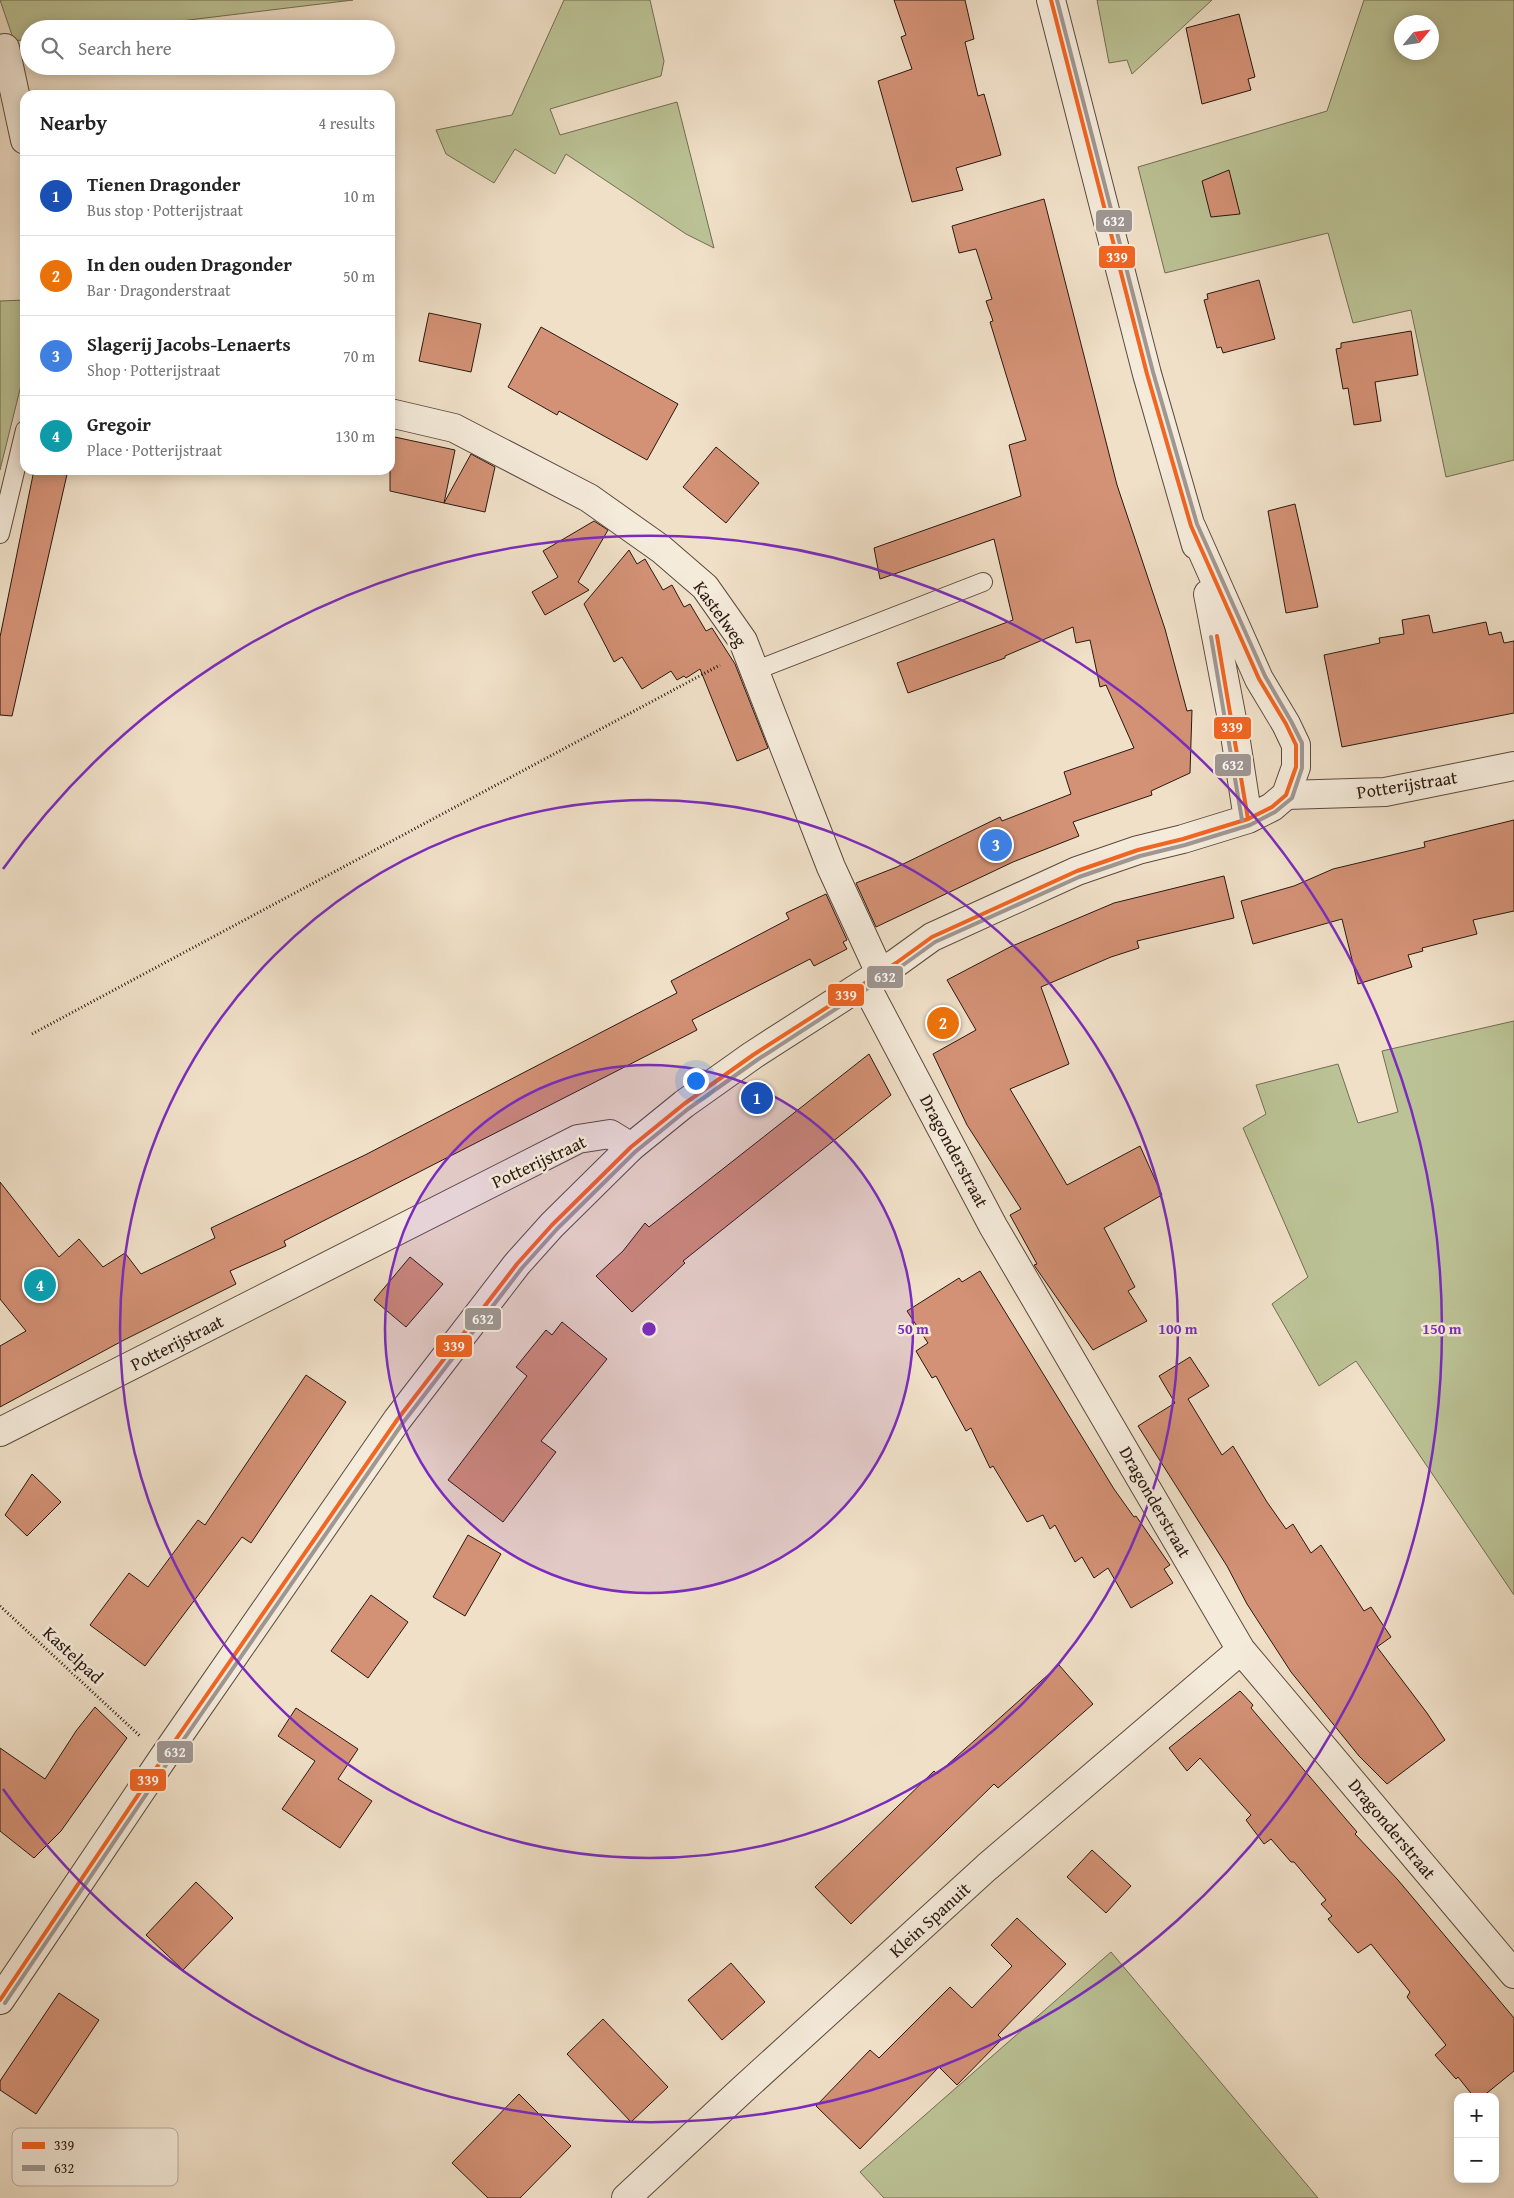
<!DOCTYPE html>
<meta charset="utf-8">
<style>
body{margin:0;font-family:"Gentium Book Plus",serif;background:#f2f2f2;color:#222}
.controls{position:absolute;right:15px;bottom:15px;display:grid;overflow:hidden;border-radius:10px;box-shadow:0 2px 12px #0003}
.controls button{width:45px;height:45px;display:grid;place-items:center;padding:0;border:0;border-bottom:1px solid #e0e0e0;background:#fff;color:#222;font:25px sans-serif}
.compass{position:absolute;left:1394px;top:15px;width:45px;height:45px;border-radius:50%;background:#fff;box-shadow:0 2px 12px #0003;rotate:61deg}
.you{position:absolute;left:695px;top:1080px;width:18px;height:18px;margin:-12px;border:4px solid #fff;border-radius:50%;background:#1a73e8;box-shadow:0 0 0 8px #1a73e833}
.badge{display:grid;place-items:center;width:32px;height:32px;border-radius:50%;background:#111827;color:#fff;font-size:16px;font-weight:700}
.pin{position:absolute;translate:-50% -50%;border:2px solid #fff;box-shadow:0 1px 5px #0006}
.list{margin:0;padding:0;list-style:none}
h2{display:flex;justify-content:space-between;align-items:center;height:65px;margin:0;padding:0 20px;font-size:21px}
h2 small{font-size:16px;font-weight:400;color:#767676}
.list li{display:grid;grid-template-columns:32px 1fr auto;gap:15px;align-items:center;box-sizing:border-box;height:80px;padding:0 20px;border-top:1px solid #e0e0e0}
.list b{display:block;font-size:19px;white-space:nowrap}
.list p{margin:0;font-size:16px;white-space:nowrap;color:#767676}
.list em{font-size:16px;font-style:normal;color:#767676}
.icon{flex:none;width:28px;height:28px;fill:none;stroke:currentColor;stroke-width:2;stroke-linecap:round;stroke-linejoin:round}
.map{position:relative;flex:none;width:1514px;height:2198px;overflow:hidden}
.search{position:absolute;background:#fff;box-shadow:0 2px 12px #0003;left:20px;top:20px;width:375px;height:55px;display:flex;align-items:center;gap:12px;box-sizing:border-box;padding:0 18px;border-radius:28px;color:#767676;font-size:19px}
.panel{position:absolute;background:#fff;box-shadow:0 2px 12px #0003;left:20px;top:90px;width:375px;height:385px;border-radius:15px}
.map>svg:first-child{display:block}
.green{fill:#bbc295;stroke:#726d52;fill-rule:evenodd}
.building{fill:#d39175;stroke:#2a1810}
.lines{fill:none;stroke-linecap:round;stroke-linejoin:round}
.service-casing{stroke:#5c4a3e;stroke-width:20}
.minor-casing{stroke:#5c4a3e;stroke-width:30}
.tertiary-casing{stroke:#5c4a3e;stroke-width:30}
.path{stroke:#2a1810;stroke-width:3;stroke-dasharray:1 2.5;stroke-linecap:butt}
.service{stroke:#f5ebdb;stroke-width:18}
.minor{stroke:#f5ebdb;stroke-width:28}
.tertiary{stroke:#f5ebdb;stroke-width:28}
.bus-1-casing{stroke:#f5ebdb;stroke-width:8}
.bus-2-casing{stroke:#f5ebdb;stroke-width:8}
.bus-1{stroke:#f26522;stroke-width:4}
.bus-2{stroke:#9f9793;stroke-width:4}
.ring{fill:none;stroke:#7b2cbf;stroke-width:2.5}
.labels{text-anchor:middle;stroke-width:5;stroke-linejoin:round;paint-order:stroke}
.street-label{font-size:18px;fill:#2a1810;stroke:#f5ebdb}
.key{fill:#f5ebdb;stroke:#b8ac9e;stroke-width:1}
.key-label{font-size:14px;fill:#2a1810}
.centre{fill:#7b2cbf;stroke:#f5ebdb;stroke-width:2.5}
.ring-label{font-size:15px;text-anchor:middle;font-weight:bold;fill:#7b2cbf;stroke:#f5ebdb;stroke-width:5;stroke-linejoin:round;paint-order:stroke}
.line-badge{stroke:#f5ebdb;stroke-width:2}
.badge-label{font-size:14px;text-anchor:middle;font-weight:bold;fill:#fff}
</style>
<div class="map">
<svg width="1514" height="2198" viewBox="0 0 1514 2198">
<rect width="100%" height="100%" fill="#f0e0c8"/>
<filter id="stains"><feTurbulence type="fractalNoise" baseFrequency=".004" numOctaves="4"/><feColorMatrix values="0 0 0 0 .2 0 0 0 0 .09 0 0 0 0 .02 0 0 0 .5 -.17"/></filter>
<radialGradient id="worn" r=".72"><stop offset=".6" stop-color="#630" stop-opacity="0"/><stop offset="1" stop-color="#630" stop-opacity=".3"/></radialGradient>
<path class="green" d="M0 0H353L115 29H29V39L14 41Z
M564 0H650L664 61 661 76 550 109 560 135 677 102 714 248 686 234 566 154 555 174 515 149 494 183 446 154 436 130 512 115Z
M1097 0H1212L1132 74 1127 60 1109 63Z
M1364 0H1514V460L1446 477 1411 310 1353 323 1328 233 1165 273 1138 167 1327 111ZM1402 22H1432V52H1402Z
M25 300V369L0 470V301Z
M1514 1021V1595L1356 1361 1319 1386 1272 1304 1308 1277 1243 1128 1266 1114 1256 1085 1338 1064 1358 1123 1398 1112 1382 1051Z
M1111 1952 1318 2198H884L860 2172Z"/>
<path class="building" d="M894 0H965L974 39 965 42 978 96 984 94 1001 155 956 168 963 190 912 202 878 81 912 69 901 37 906 35Z
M1239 14 1255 77 1248 79 1251 90 1202 104 1186 28Z
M1229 170 1240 214 1211 217 1202 181Z
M1044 199 1117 485 1165 629 1187 711 1192 710 1190 773 1151 791 1152 795 1073 822 1079 836 1013 862 876 927 856 883 897 867 1000 817 1002 821 1071 794 1064 772 1134 748 1106 685 1100 687 1090 640 1076 643 1073 627 1005 656V658L908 693 897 663 1013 620 994 539 880 579 874 548 1021 496 1009 445 1026 440 990 322 993 321 986 301 992 299 976 249 959 253 952 226Z
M1259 280 1275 339 1223 353 1221 347 1217 348 1204 300 1208 299 1207 294Z
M429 313 481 324 471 372 419 361Z
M541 327 678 404 647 460 559 411 557 415 508 387Z
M1411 331 1418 375 1375 382 1381 421 1354 425 1348 388 1343 389 1336 349 1341 348V343Z
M390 436 455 450 444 503 390 491Z
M716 447 759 483 726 523 683 487Z
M471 454 495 467 485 512 444 503Z
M34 470H68L12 716 0 715V637Z
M1295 504 1318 607 1286 613 1268 511Z
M594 521 608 530 578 582 589 590 545 615 532 592 558 577 543 551Z
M629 550 637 564 645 559 663 590 672 585 684 607 690 604 706 631 712 628 735 664 768 748 737 761 700 669 686 678 684 676 677 680 671 671 642 689 622 657 614 662 584 604Z
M1429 615 1433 633 1486 622 1489 635 1501 632 1504 643 1514 641V713L1342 747 1324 655 1380 643 1379 638 1404 634 1402 620Z
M1514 820V911L1473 920 1477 934 1422 948 1423 951 1408 955 1412 967 1358 984 1342 919 1253 944 1241 901 1294 886 1333 869 1425 847 1424 842Z
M1224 876 1234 918 1137 941 1139 948 1111 957 1041 987 1069 1064 1010 1089 1067 1185 1140 1146 1162 1195 1104 1228 1135 1287 1128 1291 1147 1321 1093 1350 1034 1265 1037 1264 1010 1215 1021 1209 967 1125 933 1054 976 1030 947 980 1010 947 1114 903Z
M826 894 847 940 843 942 847 949 814 966 810 959 692 1020 697 1030 284 1241 286 1246 230 1271 236 1284 124 1340 0 1407V1346L26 1331 0 1299V1182L59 1257 79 1239 103 1267 125 1253 141 1274 215 1238 211 1228 365 1155 677 993 671 981 789 919 786 913Z
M869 1054 891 1095 683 1261 685 1263 632 1312 596 1276 623 1251 645 1223 649 1227Z
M410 1257 443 1284 406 1327 374 1300Z
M980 1271 1114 1489 1134 1517 1136 1516 1170 1565 1164 1569 1173 1583 1131 1608 1108 1568 1094 1578 1082 1557 1075 1562 1055 1525 1050 1529 1043 1515 1027 1522 993 1466 990 1468 971 1428 966 1431 936 1376 932 1378 916 1351 928 1343 907 1311 959 1278 962 1282Z
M562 1322 607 1359 541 1441 556 1452 503 1522 448 1480 527 1376 516 1367 546 1330 552 1335Z
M1190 1357 1209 1386 1188 1399 1222 1455 1233 1446 1267 1502 1286 1529 1293 1524 1311 1553 1321 1545 1364 1611 1371 1607 1391 1637 1377 1647 1427 1713 1445 1740 1387 1784 1359 1756 1291 1672 1247 1604 1227 1566 1138 1426 1175 1403 1159 1376Z
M306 1375 346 1402 251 1543 242 1537 145 1666 90 1625 129 1573 148 1587 198 1520 205 1525Z
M32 1474 61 1502 27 1536 5 1515Z
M468 1535 501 1554 465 1616 433 1597Z
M371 1595 408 1622 368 1678 331 1651Z
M1059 1665 1093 1704 998 1788 994 1784 851 1924 815 1887 934 1771 937 1774Z
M1240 1691 1253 1705 1251 1708 1357 1832 1355 1834 1398 1880 1514 2018V2071L1482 2097H1474L1458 2077 1456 2079 1435 2055 1446 2045 1407 1997 1410 1992 1371 1944 1358 1953 1328 1919 1332 1916 1321 1904 1326 1900 1294 1862H1291L1271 1839 1264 1844 1246 1820 1251 1815 1200 1758 1187 1771 1169 1748Z
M95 1707 127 1738 61 1831 34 1858 0 1831V1748L45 1779 76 1731Z
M296 1708 358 1749 338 1779 372 1801 340 1848 282 1809 315 1761 278 1736Z
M1092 1850 1131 1886 1106 1913 1067 1877Z
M196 1882 233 1918 183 1970 146 1935Z
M1017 1918 1066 1964 998 2035 1002 2039 957 2085 939 2067 860 2149 816 2106 870 2050 879 2058 950 1987 972 2008 1012 1966 991 1945Z
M731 1963 765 2002 722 2040 688 2000Z
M59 1993 99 2020 36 2114 0 2090V2081Z
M603 2019 668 2087 631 2122 567 2054Z
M519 2094 571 2146 520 2198H488L452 2163Z"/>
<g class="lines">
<defs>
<path id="service" d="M0 534 25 430
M754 671 983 582"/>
<path id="minor" d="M5 48 25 140
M390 413 454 428 589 498 661 549 705 587 743 641 831 867 880 973
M1286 795 1385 792 1514 766
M865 984 993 1226 1241 1650 1514 1974
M0 1432 578 1139 610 1134 631 1147
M626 2198 741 2091 987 1867 1241 1650"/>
<path id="tertiary" d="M1051 0 1147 374 1196 545
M1208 594 1235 735 1248 819
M0 2000 163 1758 397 1420 517 1264 552 1225 631 1147 684 1104 753 1055 896 963 932 937 1077 871 1138 850 1183 839 1248 819 1272 807 1286 795 1296 767V745L1286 724 1259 679 1191 526"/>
</defs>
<use href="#service" class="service-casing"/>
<use href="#minor" class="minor-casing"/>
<use href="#tertiary" class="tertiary-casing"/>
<path class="path" d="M32 1034 720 665
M0 1606 140 1736"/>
<use href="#service" class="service"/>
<use href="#minor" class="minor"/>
<use href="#tertiary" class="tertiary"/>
<defs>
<path id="bus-1" d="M1217 636 1248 819
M0 2000 163 1758 397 1420 517 1264 552 1225 631 1147 684 1104 753 1055 896 963 932 937 1077 871 1138 850 1183 839 1248 819 1272 807 1286 795 1296 767V745L1286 724 1259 679 1191 526 1147 374 1051 0"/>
<path id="bus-2" d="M1211 637 1242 820
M5 2003 168 1762 402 1424 522 1268 557 1229 635 1152 688 1109 757 1060 899 968 935 942 1079 877 1140 856 1185 845 1250 825 1275 812 1292 798 1302 768V743L1291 721 1265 676 1197 524 1153 372 1057 0"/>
</defs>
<use href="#bus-1" class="bus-1-casing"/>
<use href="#bus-2" class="bus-2-casing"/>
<use href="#bus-1" class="bus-1"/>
<use href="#bus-2" class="bus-2"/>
</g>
<circle cx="649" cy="1329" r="264" fill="#7b2cbf" fill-opacity=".12"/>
<g class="ring">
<circle cx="649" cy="1329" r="264"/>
<circle cx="649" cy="1329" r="529"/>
<path d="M3 869A793 793 0 1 1 3 1789"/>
</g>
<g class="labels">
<g class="street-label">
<text transform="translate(720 614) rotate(54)" y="6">Kastelweg</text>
<text transform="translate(1407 785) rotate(-9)" y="6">Potterijstraat</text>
<text transform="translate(954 1151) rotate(62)" y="6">Dragonderstraat</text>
<text transform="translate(539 1162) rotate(-25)" y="6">Potterijstraat</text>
<text transform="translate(177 1343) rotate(-27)" y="6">Potterijstraat</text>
<text transform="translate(1155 1502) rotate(60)" y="6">Dragonderstraat</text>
<text transform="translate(73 1655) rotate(43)" y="6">Kastelpad</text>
<text transform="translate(1392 1829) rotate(50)" y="6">Dragonderstraat</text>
<text transform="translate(930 1920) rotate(-42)" y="6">Klein Spanuit</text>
</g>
</g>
<rect x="12" y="2128" width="166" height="58" rx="8" class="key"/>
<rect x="22" y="2142" width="23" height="7" fill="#f26522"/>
<rect x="22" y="2165" width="23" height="6" fill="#9f9793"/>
<g class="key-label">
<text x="54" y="2150">339</text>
<text x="54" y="2173">632</text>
</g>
<circle cx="649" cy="1329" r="8" class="centre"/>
<g class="ring-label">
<text x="913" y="1334">50 m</text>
<text x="1178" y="1334">100 m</text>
<text x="1442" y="1334">150 m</text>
</g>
<g class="line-badge">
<rect x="1095" y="209" width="38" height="24" rx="5" fill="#9f9793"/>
<rect x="1098" y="245" width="38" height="24" rx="5" fill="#f26522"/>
<rect x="1213" y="716" width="39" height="24" rx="5" fill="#f26522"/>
<rect x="1214" y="753" width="38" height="24" rx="5" fill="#9f9793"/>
<rect x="866" y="965" width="38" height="24" rx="5" fill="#9f9793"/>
<rect x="827" y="983" width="38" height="24" rx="5" fill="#f26522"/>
<rect x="464" y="1307" width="38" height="24" rx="5" fill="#9f9793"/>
<rect x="435" y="1334" width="38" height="24" rx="5" fill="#f26522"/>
<rect x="156" y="1740" width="38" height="24" rx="5" fill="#9f9793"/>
<rect x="129" y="1768" width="38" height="24" rx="5" fill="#f26522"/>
</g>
<g class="badge-label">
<text x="1114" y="226">632</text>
<text x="1117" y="262">339</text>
<text x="1232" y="732">339</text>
<text x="1233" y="770">632</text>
<text x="885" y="982">632</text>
<text x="846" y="1000">339</text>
<text x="483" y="1324">632</text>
<text x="454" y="1351">339</text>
<text x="175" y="1757">632</text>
<text x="148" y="1785">339</text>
</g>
<rect width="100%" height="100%" filter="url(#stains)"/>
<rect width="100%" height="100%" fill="url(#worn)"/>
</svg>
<div class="controls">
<button>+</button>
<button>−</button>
</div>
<svg class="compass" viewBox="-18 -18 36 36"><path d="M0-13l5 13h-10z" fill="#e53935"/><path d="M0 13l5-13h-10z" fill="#767676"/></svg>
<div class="you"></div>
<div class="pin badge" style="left:757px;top:1098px;background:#1a4fb4">1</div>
<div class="pin badge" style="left:943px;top:1023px;background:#e8710a">2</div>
<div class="pin badge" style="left:996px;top:845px;background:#3f7fe0">3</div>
<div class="pin badge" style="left:40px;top:1285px;background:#0f9aa8">4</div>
<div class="search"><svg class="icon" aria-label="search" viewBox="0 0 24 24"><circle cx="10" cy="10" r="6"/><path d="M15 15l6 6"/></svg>Search here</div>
<section class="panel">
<h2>Nearby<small>4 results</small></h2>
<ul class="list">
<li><span class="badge" style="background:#1a4fb4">1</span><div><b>Tienen Dragonder</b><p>Bus stop · Potterijstraat</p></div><em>10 m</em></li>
<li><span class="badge" style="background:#e8710a">2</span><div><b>In den ouden Dragonder</b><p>Bar · Dragonderstraat</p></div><em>50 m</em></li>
<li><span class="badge" style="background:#3f7fe0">3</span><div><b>Slagerij Jacobs-Lenaerts</b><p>Shop · Potterijstraat</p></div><em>70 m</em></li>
<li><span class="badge" style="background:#0f9aa8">4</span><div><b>Gregoir</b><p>Place · Potterijstraat</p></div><em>130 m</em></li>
</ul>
</section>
</div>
